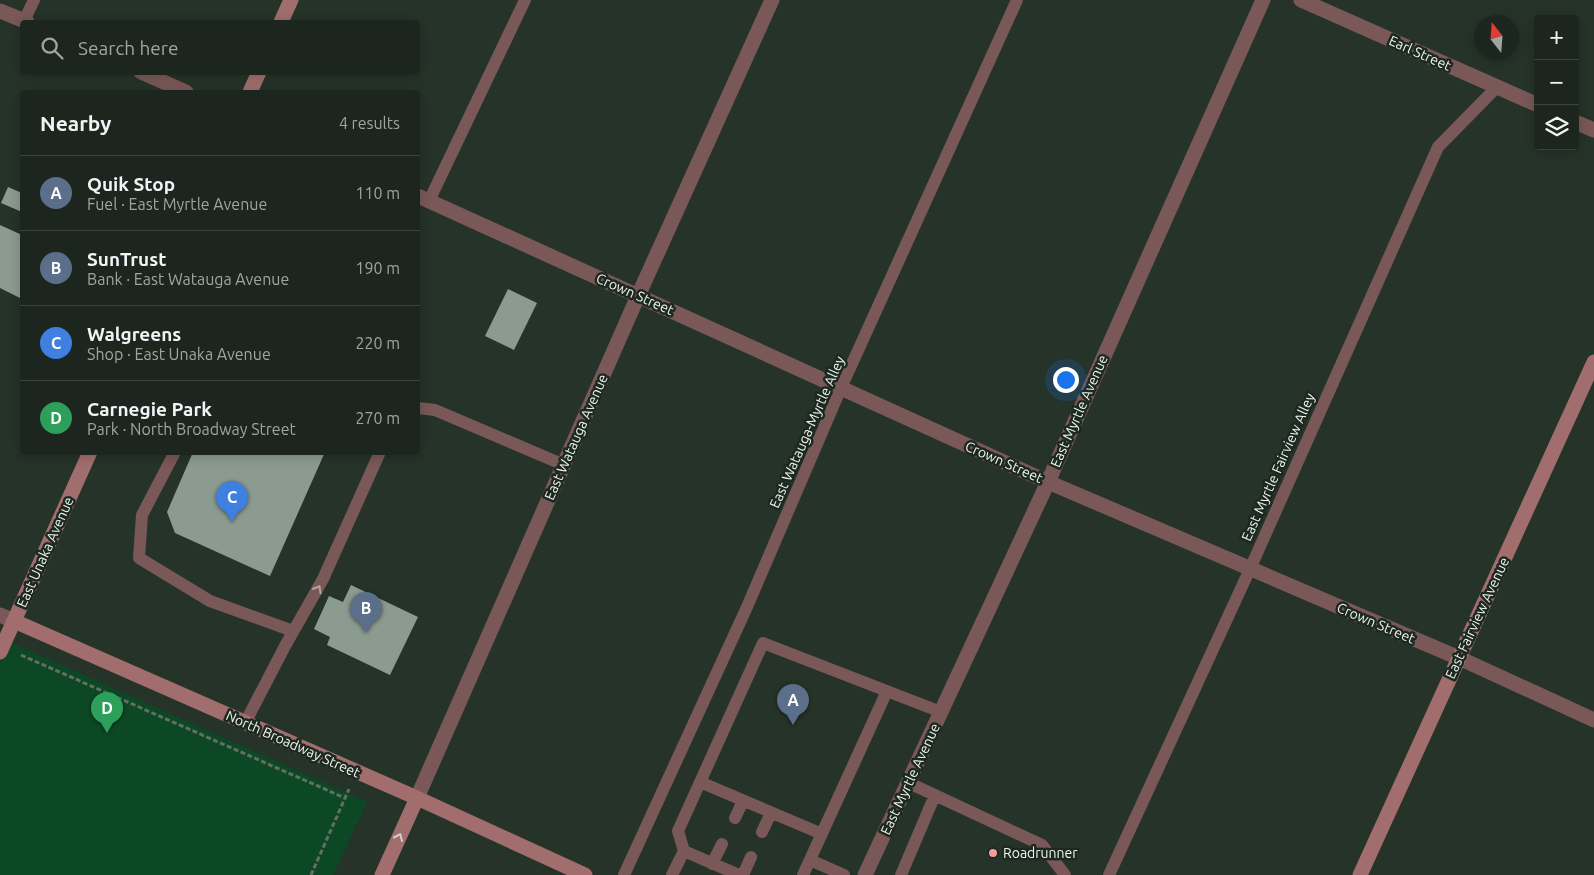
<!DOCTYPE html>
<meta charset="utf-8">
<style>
body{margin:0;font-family:Ubuntu,sans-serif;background:#29322c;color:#f1f3f6}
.controls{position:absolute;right:15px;top:15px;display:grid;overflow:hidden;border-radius:5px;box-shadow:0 2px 12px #0003}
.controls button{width:45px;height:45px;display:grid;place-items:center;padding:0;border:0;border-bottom:1px solid #3a433d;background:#1c261f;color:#f1f3f6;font:25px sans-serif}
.compass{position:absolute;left:1474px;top:15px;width:45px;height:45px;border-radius:50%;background:#1c261f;box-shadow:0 2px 12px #0003;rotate:343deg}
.you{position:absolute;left:1065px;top:379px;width:18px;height:18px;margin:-12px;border:4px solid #fff;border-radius:50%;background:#1a73e8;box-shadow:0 0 0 8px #1a73e833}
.badge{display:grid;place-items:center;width:32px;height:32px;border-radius:50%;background:#f59b9a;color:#fff;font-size:16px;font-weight:700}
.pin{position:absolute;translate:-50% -41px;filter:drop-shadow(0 1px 2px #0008)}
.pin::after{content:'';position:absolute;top:26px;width:18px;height:15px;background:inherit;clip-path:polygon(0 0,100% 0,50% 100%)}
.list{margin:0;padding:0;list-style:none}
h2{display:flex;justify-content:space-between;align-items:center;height:65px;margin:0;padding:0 20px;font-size:21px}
h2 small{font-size:16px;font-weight:400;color:#a0a5a4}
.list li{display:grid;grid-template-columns:32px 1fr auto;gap:15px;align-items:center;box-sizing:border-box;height:75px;padding:0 20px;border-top:1px solid #3a433d}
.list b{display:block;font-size:19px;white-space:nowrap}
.list p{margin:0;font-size:16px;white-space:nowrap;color:#a0a5a4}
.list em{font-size:16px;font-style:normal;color:#a0a5a4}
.icon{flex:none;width:28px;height:28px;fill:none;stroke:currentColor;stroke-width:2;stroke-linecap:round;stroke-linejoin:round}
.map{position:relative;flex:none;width:1594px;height:875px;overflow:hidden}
.search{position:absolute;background:#1c261f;box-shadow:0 2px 12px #0003;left:20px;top:20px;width:400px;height:55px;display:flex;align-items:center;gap:12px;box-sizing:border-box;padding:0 18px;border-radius:5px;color:#a0a5a4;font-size:19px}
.panel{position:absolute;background:#1c261f;box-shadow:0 2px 12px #0003;left:20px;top:90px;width:400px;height:365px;border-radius:5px}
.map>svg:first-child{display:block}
.green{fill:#0d4825}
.building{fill:#8c9b8f}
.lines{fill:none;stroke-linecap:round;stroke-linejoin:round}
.path{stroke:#636e65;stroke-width:3;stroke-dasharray:5 2.5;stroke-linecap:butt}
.lane{stroke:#795857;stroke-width:12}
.street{stroke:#795857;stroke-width:15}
.secondary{stroke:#a16e6d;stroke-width:15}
.oneway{stroke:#b3a6a2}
.oneway2{stroke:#d6ccc7}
.poi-dot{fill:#f59b9a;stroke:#1d2920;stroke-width:2}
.labels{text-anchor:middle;stroke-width:5;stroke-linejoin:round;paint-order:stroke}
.street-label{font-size:14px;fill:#edf5ee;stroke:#1d2920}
.poi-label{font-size:14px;fill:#edf5ee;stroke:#1d2920;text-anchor:start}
</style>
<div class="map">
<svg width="1594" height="875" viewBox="0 0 1594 875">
<rect width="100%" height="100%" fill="#263329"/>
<path class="green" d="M10 642 367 802 333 875H0V664Z"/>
<path class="building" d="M8 187 22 193V212L1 203Z
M0 225 22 235V293L20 298 0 288Z
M508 289 537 303 514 350 485 336Z
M193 452H325L270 576 175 533 167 512Z
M351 585 418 617 390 675 327 645 330 637 314 629 329 596 343 602Z"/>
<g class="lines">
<path class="path" d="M21 655 345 798
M311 875 349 789"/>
<path class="lane" d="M24 21 34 0
M429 201 525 0
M418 408 435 410 564 465
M175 452 142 515 139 558 210 601 293 631
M245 723 285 646 323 579 380 452
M700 782 822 834
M909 783 1042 845 1065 875
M735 818 743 801
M762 832 771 813
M684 851 678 831 763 643 941 712
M810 860 844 875
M712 864 722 844
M624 875 747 607 841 388 1017 0
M672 875 684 851 739 875
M743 875 751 857
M803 875 887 691
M901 875 935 795
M1109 875 1250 569 1438 147 1497 87"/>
<path class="street" d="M1301 0 1538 105
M0 11 27 22
M141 72 186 92
M1575 122 1594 130
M418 196 1048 482 1459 658 1594 720
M0 615 14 621
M417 798 638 296 772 0
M865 875 1048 482 1263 0"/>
<path class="secondary" d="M281 22 291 0
M250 92 259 72
M14 621 417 798 585 875
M0 652 90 452
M382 875 417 798
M1360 875 1594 362"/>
</g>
<defs><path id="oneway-chevron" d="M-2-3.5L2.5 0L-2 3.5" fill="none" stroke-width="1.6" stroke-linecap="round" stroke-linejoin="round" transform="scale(1.25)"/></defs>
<use class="oneway" href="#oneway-chevron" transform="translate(318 589) rotate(-60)"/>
<use class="oneway2" href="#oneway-chevron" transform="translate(399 837) rotate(-66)"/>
<circle class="poi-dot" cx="993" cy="853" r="5"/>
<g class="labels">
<g class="street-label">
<text transform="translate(1420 53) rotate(24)" y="5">Earl Street</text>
<text transform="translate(635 294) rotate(24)" y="5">Crown Street</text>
<text transform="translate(1079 411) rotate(-66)" y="5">East Myrtle Avenue</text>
<text transform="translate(807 432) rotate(-66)" y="5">East Watauga-Myrtle Alley</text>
<text transform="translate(576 437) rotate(-66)" y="5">East Watauga Avenue</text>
<text transform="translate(1004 462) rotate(24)" y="5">Crown Street</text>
<text transform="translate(1278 467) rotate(-66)" y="5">East Myrtle Fairview Alley</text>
<text transform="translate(45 552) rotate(-66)" y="5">East Unaka Avenue</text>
<text transform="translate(1477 618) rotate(-65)" y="5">East Fairview Avenue</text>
<text transform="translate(1376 623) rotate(23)" y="5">Crown Street</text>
<text transform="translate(293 744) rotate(24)" y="5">North Broadway Street</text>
<text transform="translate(910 779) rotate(-65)" y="5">East Myrtle Avenue</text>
</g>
<g class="poi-label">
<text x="1003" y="858">Roadrunner</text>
</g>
</g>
</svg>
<div class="controls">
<button>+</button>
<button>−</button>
<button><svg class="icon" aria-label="layers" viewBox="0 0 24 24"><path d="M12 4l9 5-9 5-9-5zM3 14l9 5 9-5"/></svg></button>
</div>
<svg class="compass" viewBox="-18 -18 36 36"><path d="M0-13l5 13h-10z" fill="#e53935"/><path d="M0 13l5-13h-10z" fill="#a0a5a4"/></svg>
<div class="you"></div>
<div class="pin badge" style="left:793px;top:725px;background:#5c6f8a">A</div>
<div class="pin badge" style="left:366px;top:633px;background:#5c6f8a">B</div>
<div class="pin badge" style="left:232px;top:522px;background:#3f7fe0">C</div>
<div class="pin badge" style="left:107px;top:733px;background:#2e9e5b">D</div>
<div class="search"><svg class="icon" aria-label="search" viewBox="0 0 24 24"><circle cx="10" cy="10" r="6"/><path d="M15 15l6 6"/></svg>Search here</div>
<section class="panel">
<h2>Nearby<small>4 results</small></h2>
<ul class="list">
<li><span class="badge" style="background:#5c6f8a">A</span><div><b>Quik Stop</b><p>Fuel · East Myrtle Avenue</p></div><em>110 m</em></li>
<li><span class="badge" style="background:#5c6f8a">B</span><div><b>SunTrust</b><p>Bank · East Watauga Avenue</p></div><em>190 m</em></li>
<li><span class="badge" style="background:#3f7fe0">C</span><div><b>Walgreens</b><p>Shop · East Unaka Avenue</p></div><em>220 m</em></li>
<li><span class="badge" style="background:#2e9e5b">D</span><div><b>Carnegie Park</b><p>Park · North Broadway Street</p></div><em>270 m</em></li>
</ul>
</section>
</div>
